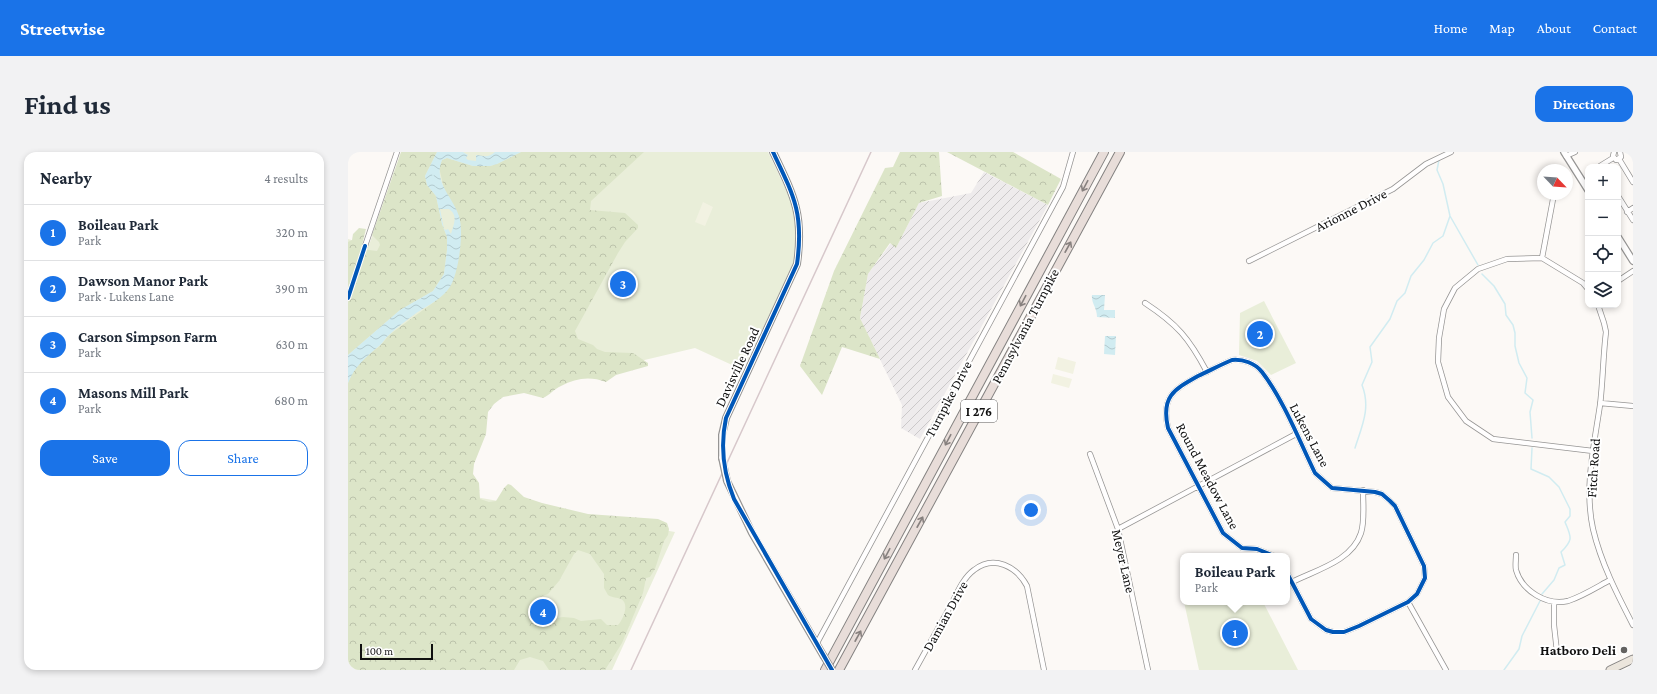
<!DOCTYPE html>
<meta charset="utf-8">
<style>
body{margin:0;font-family:"Crimson Pro",serif;background:#f2f2f3;color:#1f2937}
.controls{position:absolute;right:12px;top:12px;display:grid;overflow:hidden;border-radius:8px;box-shadow:0 2px 6px #0003}
.controls button{width:36px;height:36px;display:grid;place-items:center;padding:0;border:0;border-bottom:1px solid #e0e1e3;background:#fff;color:#1f2937;font:20px sans-serif}
.compass{position:absolute;left:1189px;top:12px;width:36px;height:36px;border-radius:50%;background:#fff;box-shadow:0 2px 6px #0003;rotate:115deg}
.scale{position:absolute;left:12px;bottom:10px;width:73px;box-sizing:border-box;padding-left:4px;border:2px solid #101010;border-top:0;font-size:11px;line-height:14px;white-space:nowrap;color:#101010;-webkit-text-stroke:3px #fff;paint-order:stroke}
.you{position:absolute;left:683px;top:358px;width:14px;height:14px;margin:-10px;border:3px solid #fff;border-radius:50%;background:#1a73e8;box-shadow:0 0 0 6px #1a73e833}
.badge{display:grid;place-items:center;width:26px;height:26px;border-radius:50%;background:#1a73e8;color:#fff;font-size:13px;font-weight:700}
.pin{position:absolute;translate:-50% -50%;border:2px solid #fff;box-shadow:0 1px 4px #0006}
.popup{position:absolute;left:832px;top:401px;width:110px;height:52px;box-sizing:border-box;display:grid;place-content:center;border-radius:8px;background:#fff;filter:drop-shadow(0 1px 3px #0005);font-size:13px;white-space:nowrap;color:#747a83}
.popup b{font-size:15px;color:#1f2937}
.popup::after{content:'';position:absolute;left:50%;top:100%;margin-left:-8px;border:8px solid transparent;border-top-color:#fff}
.list{margin:0;padding:0;list-style:none}
h2{display:flex;justify-content:space-between;align-items:center;height:52px;margin:0;padding:0 16px;font-size:17px}
h2 small{font-size:13px;font-weight:400;color:#747a83}
.list li{display:grid;grid-template-columns:26px 1fr auto;gap:12px;align-items:center;box-sizing:border-box;height:56px;padding:0 16px;border-top:1px solid #e0e1e3}
.list b{display:block;font-size:15px;white-space:nowrap}
.list p{margin:0;font-size:13px;white-space:nowrap;color:#747a83}
.list em{font-size:13px;font-style:normal;color:#747a83}
.actions{display:flex;gap:8px;padding:12px 16px}
.actions a{flex:1;padding:9px 0;border:1px solid #1a73e8;border-radius:12px;text-align:center;font-size:14px;color:#1a73e8}
.actions .main{background:#1a73e8;color:#fff}
.icon{flex:none;width:22px;height:22px;fill:none;stroke:currentColor;stroke-width:2;stroke-linecap:round;stroke-linejoin:round}
.map{position:relative;flex:none;width:1285px;height:518px;overflow:hidden;border-radius:12px}
header{display:flex;align-items:center;gap:24px;box-sizing:border-box;height:56px;padding:0 20px;background:#1a73e8;color:#fff}
header strong{font-size:19px}
nav{display:flex;gap:22px;margin-inline-start:auto;font-size:14px}
.intro{display:flex;align-items:center;justify-content:space-between;box-sizing:border-box;height:96px;padding:0 24px}
h1{margin:0;font-size:28px}
.button{padding:10px 18px;border-radius:12px;background:#1a73e8;color:#fff;font-size:14px;font-weight:700}
main{display:flex;gap:24px;padding:0 24px}
aside{flex:1;background:#fff;border-radius:12px;box-shadow:0 2px 6px #0003}
.map>svg:first-child{display:block}
.industrial{fill:url(#industrial-furrows)}
.green{fill:#e9eed9}
.forest{fill:url(#forest-crowns);fill-rule:evenodd}
.pitch{fill:#f2f2e2}
.water{fill:url(#water-waves);fill-rule:evenodd}
.lines{fill:none;stroke-linecap:round;stroke-linejoin:round}
.stream{stroke:#d1ecf1;stroke-width:1.5}
.minor-casing{stroke:#969594;stroke-width:6}
.tertiary-casing{stroke:#969594;stroke-width:8}
.primary-casing{stroke:#848281;stroke-width:9}
.motorway-casing{stroke:#848281;stroke-width:10}
.minor{stroke:#fffefe;stroke-width:4.5}
.tertiary{stroke:#fffefe;stroke-width:5.5}
.primary{stroke:#ebe5dc;stroke-width:7}
.motorway{stroke:#e8ddd9;stroke-width:8}
.rail{stroke:#d7c8cb;stroke-width:1.5}
.tertiary-bridge-casing{stroke:#969594;stroke-width:8;stroke-linecap:butt}
.tertiary-bridge{stroke:#fffefe;stroke-width:5.5}
.cycleway-casing{stroke:#fff;stroke-width:6}
.cycleway{stroke:#0057b8;stroke-width:4}
.oneway{stroke:#87817f}
.poi-dot{fill:#636260;stroke:#fff;stroke-width:1.5}
.labels{text-anchor:middle;stroke-width:4;stroke-linejoin:round;paint-order:stroke}
.shield{fill:#fff;stroke:#585858;stroke-width:1}
.shield-label{font-size:13px;font-weight:bold;fill:#101010}
.street-label{font-size:14px;fill:#101010;stroke:#fff}
.poi-label{font-size:14px;font-weight:bold;fill:#101010;stroke:#fff;text-anchor:end}
</style>
<header>
<strong>Streetwise</strong>
<nav><a>Home</a><a>Map</a><a>About</a><a>Contact</a></nav>
</header>
<div class="intro"><h1>Find us</h1><a class="button">Directions</a></div>
<main>
<aside>
<h2>Nearby<small>4 results</small></h2>
<ul class="list">
<li><span class="badge">1</span><div><b>Boileau Park</b><p>Park</p></div><em>320 m</em></li>
<li><span class="badge">2</span><div><b>Dawson Manor Park</b><p>Park · Lukens Lane</p></div><em>390 m</em></li>
<li><span class="badge">3</span><div><b>Carson Simpson Farm</b><p>Park</p></div><em>630 m</em></li>
<li><span class="badge">4</span><div><b>Masons Mill Park</b><p>Park</p></div><em>680 m</em></li>
</ul>
<div class="actions"><a class="main">Save</a><a>Share</a></div>
</aside>
<div class="map">
<svg width="1285" height="518" viewBox="0 0 1285 518">
<defs>
<pattern id="industrial-furrows" width="10" height="10" patternUnits="userSpaceOnUse"><rect width="10" height="10" fill="#eeebec"/><path d="M-1 1l2-2M0 10L10 0M9 11l2-2" fill="none" stroke="#cbc8c9"/></pattern>
<pattern id="forest-crowns" width="20" height="18" patternUnits="userSpaceOnUse"><rect width="20" height="18" fill="#dce5c8"/><path d="M2 6a3 3 0 1 1 6 0M12 15a3 3 0 1 1 6 0" fill="none" stroke="#bcc3ab"/></pattern>
<pattern id="water-waves" width="16" height="10" patternUnits="userSpaceOnUse"><rect width="16" height="10" fill="#d1ecf1"/><path d="M0 5q4-4 8 0t8 0" fill="none" stroke="#b2c9ce"/></pattern>
</defs>
<rect width="100%" height="100%" fill="#fcf9f6"/>
<path class="industrial" d="M636 20 700 53 572 287 553 276 554 253 512 166 520 122 543 91 548 96 571 51 623 41Z"/>
<path class="green" d="M54 0H420L445 52 449 68 448 96 447 109 441 123 395 218 347 196 141 245 110 342 327 380 264 518H0V87L21 93Z
M916 149 948 211 923 223 909 209 891 203 892 161Z
M836 450H915L950 518H851Z"/>
<path class="forest" d="M53 0H89L77 24 79 33 88 44 94 72 99 85V98L96 122 85 139 52 158 0 203V90L4 88 5 82 11 76 18 77 13 97 29 99 32 93 31 90 24 83Z
M173 0H296L243 49 242 58 277 61 290 73V76L277 90 270 101 227 179 230 187 245 193 249 197 257 200 285 201 300 211V214L268 223 258 230C242 224 228 226 213 234 206 237 202 243 195 246L176 241 155 245 146 252 140 260 138 282 126 312 125 322 131 331 132 347 141 350 148 349 156 336 160 332 163 333 176 345 194 351 240 362 310 367 319 371 321 377 320 383 316 389 307 417 302 425 298 426 295 441 274 491 257 518H201L195 509 182 505 172 508 166 518H0V231L5 219 13 208 32 194 41 183 86 150 104 130 112 89 111 65 96 37 91 15 94 8 99 6 125 14H142L149 12ZM230 398 242 402 256 422V436L260 443C264 446 269 445 273 447 282 452 275 468 270 473H259L253 467 233 469 226 466 215 465 203 467 200 466 188 454 189 446 200 442 211 429 226 402Z
M552 0H591L594 44 571 51 548 96 542 91 520 122 512 166 532 207 494 195 474 243 452 214 486 119 537 16 545 15Z
M599 0H665L713 27 700 53Z"/>
<path class="pitch" d="M355 50 365 55 357 74 347 70Z
M710 205 728 210 725 222 707 217Z
M705 222 724 227 721 236 703 231Z"/>
<path class="water" d="M89 0H115L120 3 118 6 120 8 128 9V3C137 4 140 6 147 0H173L149 12 142 14H125L99 6 94 8C85 30 105 45 111 64 116 80 111 116 104 131 97 146 80 153 67 162 58 169 49 175 41 183 37 186 35 191 31 194 17 206 7 214 0 231V203L52 158 85 139 96 122 99 98V85L94 72 88 44 79 33 77 24ZM92 57H101C111 64 105 73 103 82L100 77 98 78 96 77Z
M744 143H757L756 158H767V166L749 165C749 156 743 151 744 143Z
M757 184H768L767 203 756 202Z"/>
<g class="lines">
<path class="stream" d="M1091 8 1089 18 1095 32 1102 64 1130 113
M85 22V28L88 34
M1134 122 1146 134 1157 152 1158 163 1165 173 1167 181V194L1171 211 1179 226 1177 241 1185 248 1182 260 1184 286
M1007 296C1014 274 1023 256 1014 233L1024 210 1022 195 1042 167 1049 149 1057 141 1063 124 1076 108 1085 91 1095 84 1102 64
M1184 296 1183 317 1201 325 1211 335 1222 357V364L1217 370C1223 385 1226 387 1213 400L1217 413 1211 416 1206 428 1194 442
M1156 518 1171 497 1174 484 1192 449"/>
<defs>
<path id="minor" d="M1266 0 1265 4 1268 8 1273 5 1272 0
M1218 4 1227 0
M1271 7 1285 30
M1252 15V14L1265 6
M1270 44 1285 68
M1279 60 1285 56
M17 94 49 0
M1194 106 1206 42
M901 109 1045 37 1078 12 1103 0
M1270 129 1285 119
M1240 137 1235 131 1194 106 1159 107 1130 117 1107 136 1096 157 1091 186 1090 210 1100 245 1118 269 1145 287 1245 299
M797 151C829 172 841 186 859 220
M1250 153 1256 171 1258 180C1255 204 1255 229 1252 253 1246 294 1236 336 1245 377 1253 411 1269 442 1285 473
M1252 251 1285 254
M742 302 770 377 800 518
M770 377 948 282
M1168 403C1168 408 1167 414 1168 418 1174 439 1199 454 1220 449 1235 444 1249 435 1262 428
M926 404 909 397 894 396 875 381 820 276C813 245 825 238 850 224 861 219 872 213 884 208 895 207 907 211 914 220 935 247 952 290 967 321L984 336 1027 340 1034 342 1042 349 1047 354 1076 414 1077 426 1069 442 1060 450 1011 474 996 480H985L978 478 963 467 939 421
M944 430C968 418 1004 409 1013 381 1017 368 1015 352 1015 338
M1060 450 1098 518
M1206 450V473L1209 500
M469 491 715 35 725 0
M567 518C579 496 591 475 603 453 609 441 615 426 626 418 646 402 669 415 679 434L696 518"/>
<path id="tertiary" d="M1216 0 1240 38
M1270 85 1285 109
M374 306V283L378 266 449 112C456 62 446 44 425 0
M379 329 404 381 475 503"/>
<path id="primary" d="M1262 518 1285 507"/>
<path id="motorway" d="M477 518 756 0
M491 518 772 0"/>
</defs>
<use href="#minor" class="minor-casing"/>
<use href="#tertiary" class="tertiary-casing"/>
<use href="#primary" class="primary-casing"/>
<use href="#motorway" class="motorway-casing"/>
<use href="#minor" class="minor"/>
<use href="#tertiary" class="tertiary"/>
<use href="#primary" class="primary"/>
<use href="#motorway" class="motorway"/>
<path class="rail" d="M283 518 523 0"/>
<defs>
<path id="tertiary-bridge" d="M374 306 379 329
M475 503 484 518"/>
</defs>
<use href="#tertiary-bridge" class="tertiary-bridge-casing"/>
<use href="#tertiary-bridge" class="tertiary-bridge"/>
<defs>
<path id="cycleway" d="M425 0C446 44 456 62 449 112L378 266C372 294 375 320 386 347L484 518
M0 146 17 94
M926 404 909 397 894 396 875 381 820 276C813 245 825 238 850 224 861 219 872 213 884 208 895 207 907 211 914 220 935 247 952 290 967 321L984 336 1027 340 1034 342 1042 349 1047 354 1076 414 1077 426 1069 442 1060 450 1011 474 996 480H985L978 478 963 467 939 421"/>
</defs>
<use href="#cycleway" class="cycleway-casing"/>
<use href="#cycleway" class="cycleway"/>
</g>
<defs><path id="oneway-shaft" d="M-6 0H5M1.5-3L5.5 0L1.5 3" fill="none" stroke-width="1.6" stroke-linecap="round" stroke-linejoin="round"/></defs>
<g class="oneway">
<use href="#oneway-shaft" transform="translate(737 34) rotate(118)"/>
<use href="#oneway-shaft" transform="translate(720 95) rotate(-61)"/>
<use href="#oneway-shaft" transform="translate(675 149) rotate(118)"/>
<use href="#oneway-shaft" transform="translate(600 288) rotate(118)"/>
<use href="#oneway-shaft" transform="translate(572 370) rotate(-61)"/>
<use href="#oneway-shaft" transform="translate(539 402) rotate(118)"/>
<use href="#oneway-shaft" transform="translate(510 484) rotate(-61)"/>
</g>
<circle class="poi-dot" cx="1276" cy="498" r="4"/>
<g class="labels">
<rect class="shield" x="613" y="248" width="36" height="22" rx="3"/>
<g class="shield-label">
<text x="631" y="264">I 276</text>
</g>
<g class="street-label">
<text transform="translate(1003 58) rotate(-27)" y="5">Arionne Drive</text>
<text transform="translate(677 174) rotate(-62)" y="5">Pennsylvania Turnpike</text>
<text transform="translate(389 215) rotate(-65)" y="5">Davisville Road</text>
<text transform="translate(600 247) rotate(-62)" y="5">Turnpike Drive</text>
<text transform="translate(962 283) rotate(62)" y="5">Lukens Lane</text>
<text transform="translate(1245 316) rotate(-86)" y="5">Fitch Road</text>
<text transform="translate(860 324) rotate(62)" y="5">Round Meadow Lane</text>
<text transform="translate(776 409) rotate(77)" y="5">Meyer Lane</text>
<text transform="translate(597 464) rotate(-61)" y="5">Damian Drive</text>
</g>
<g class="poi-label">
<text x="1268" y="503">Hatboro Deli</text>
</g>
</g>
</svg>
<div class="controls">
<button>+</button>
<button>−</button>
<button><svg class="icon" aria-label="locate" viewBox="0 0 24 24"><circle cx="12" cy="12" r="6"/><path d="M12 2v4M12 18v4M2 12h4M18 12h4"/></svg></button>
<button><svg class="icon" aria-label="layers" viewBox="0 0 24 24"><path d="M12 4l9 5-9 5-9-5zM3 14l9 5 9-5"/></svg></button>
</div>
<svg class="compass" viewBox="-18 -18 36 36"><path d="M0-13l5 13h-10z" fill="#e53935"/><path d="M0 13l5-13h-10z" fill="#747a83"/></svg>
<div class="scale">100 m</div>
<div class="you"></div>
<div class="pin badge" style="left:887px;top:481px">1</div>
<div class="popup"><b>Boileau Park</b>Park</div>
<div class="pin badge" style="left:912px;top:182px">2</div>
<div class="pin badge" style="left:275px;top:132px">3</div>
<div class="pin badge" style="left:195px;top:460px">4</div>
</div>
</main>
